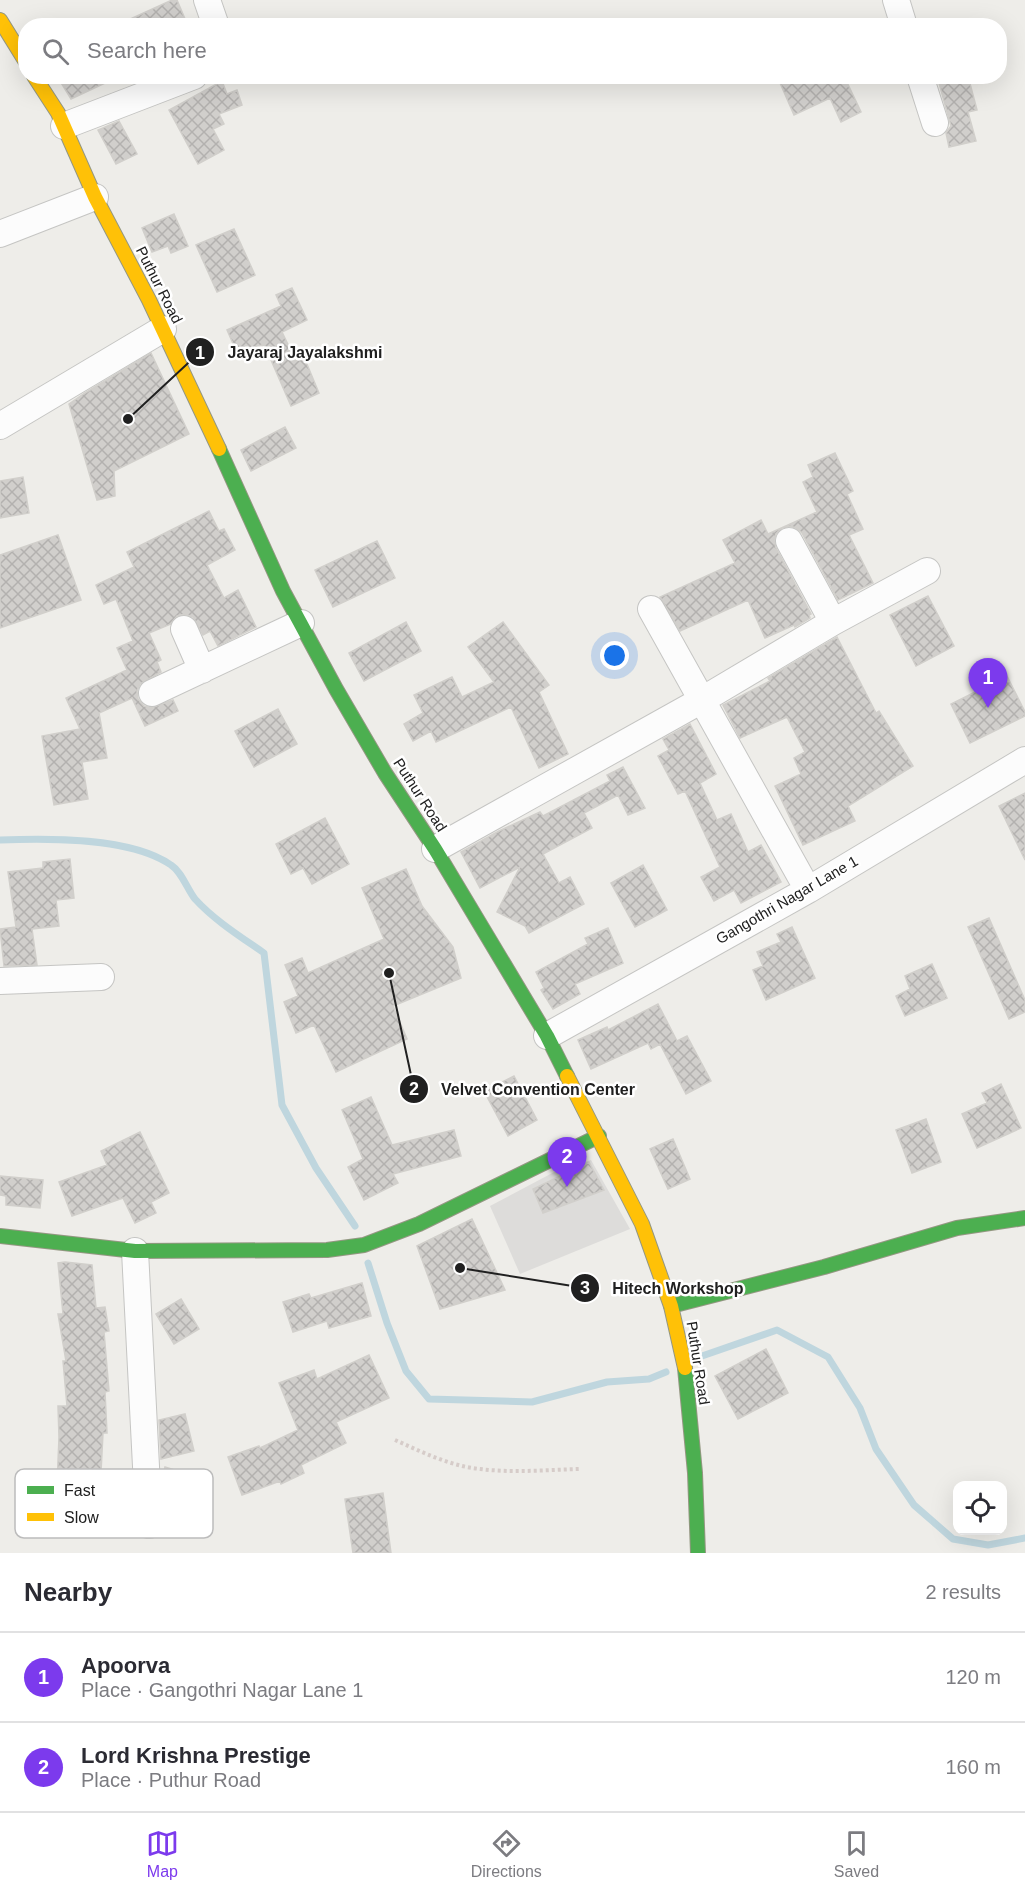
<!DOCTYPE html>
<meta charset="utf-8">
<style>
body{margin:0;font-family:Arial,sans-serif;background:#f7f7f7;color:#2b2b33}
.controls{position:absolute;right:18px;bottom:18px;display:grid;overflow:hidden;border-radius:12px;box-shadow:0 6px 24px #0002}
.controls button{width:54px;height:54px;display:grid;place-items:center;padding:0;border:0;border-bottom:2px solid #e1e1e2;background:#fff;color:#2b2b33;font:30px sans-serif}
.you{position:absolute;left:615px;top:656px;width:21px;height:21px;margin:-15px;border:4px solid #fff;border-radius:50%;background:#1a73e8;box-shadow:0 0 0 9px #1a73e833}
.badge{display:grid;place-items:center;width:39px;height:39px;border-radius:50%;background:#7c3aed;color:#fff;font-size:20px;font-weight:700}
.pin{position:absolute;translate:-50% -50px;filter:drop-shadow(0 2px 3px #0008)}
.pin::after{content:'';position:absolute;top:32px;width:21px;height:18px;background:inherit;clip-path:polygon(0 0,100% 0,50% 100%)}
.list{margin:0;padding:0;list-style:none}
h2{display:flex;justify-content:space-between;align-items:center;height:78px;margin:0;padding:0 24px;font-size:26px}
h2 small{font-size:20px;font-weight:400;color:#7c7c81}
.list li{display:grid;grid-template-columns:39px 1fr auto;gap:18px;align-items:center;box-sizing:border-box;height:90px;padding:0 24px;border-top:2px solid #e1e1e2}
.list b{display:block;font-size:22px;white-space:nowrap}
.list p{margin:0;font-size:20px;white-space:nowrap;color:#7c7c81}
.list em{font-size:20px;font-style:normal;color:#7c7c81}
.icon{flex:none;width:33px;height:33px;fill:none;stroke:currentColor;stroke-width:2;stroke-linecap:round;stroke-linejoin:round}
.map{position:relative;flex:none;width:1025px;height:1553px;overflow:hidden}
.search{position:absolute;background:#fff;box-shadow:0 6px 24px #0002;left:18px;right:18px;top:18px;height:66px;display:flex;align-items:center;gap:15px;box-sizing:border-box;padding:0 21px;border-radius:24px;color:#7c7c81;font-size:22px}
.sheet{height:258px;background:#fff}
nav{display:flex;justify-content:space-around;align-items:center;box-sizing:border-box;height:84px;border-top:2px solid #e1e1e2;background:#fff;font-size:16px;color:#7c7c81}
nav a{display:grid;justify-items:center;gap:3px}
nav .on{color:#7c3aed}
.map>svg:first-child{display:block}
.residential{fill:#dddcda}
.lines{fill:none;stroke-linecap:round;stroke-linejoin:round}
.stream{stroke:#bfd6de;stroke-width:7}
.building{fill:url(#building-cross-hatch);stroke:#d1cfcb;stroke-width:1.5}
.street-casing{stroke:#c5c5c3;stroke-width:28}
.fast-casing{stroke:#949782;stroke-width:16}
.slow-casing{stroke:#949782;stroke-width:16}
.path{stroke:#d6ccc9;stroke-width:4;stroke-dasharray:3 3;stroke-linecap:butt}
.street{stroke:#fcfcfc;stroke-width:26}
.fast{stroke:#4caf50;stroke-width:14}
.slow{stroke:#ffc107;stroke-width:14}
.labels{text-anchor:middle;stroke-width:5;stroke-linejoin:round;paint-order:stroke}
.street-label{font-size:15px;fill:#202020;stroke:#fff}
.key{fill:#fff;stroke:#bcbcbc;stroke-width:1.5}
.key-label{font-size:16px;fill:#202020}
.leader{fill:none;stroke:#202020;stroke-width:2}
.callout-dot{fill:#202020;stroke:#fff;stroke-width:2}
.mark-label{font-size:18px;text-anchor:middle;font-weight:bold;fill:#fff}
.callout-label{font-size:16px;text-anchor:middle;font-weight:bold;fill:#202020;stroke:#fff;stroke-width:5;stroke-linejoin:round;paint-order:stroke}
</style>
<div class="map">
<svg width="1025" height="1553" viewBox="0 0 1025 1553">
<defs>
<pattern id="building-cross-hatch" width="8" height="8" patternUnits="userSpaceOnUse" patternTransform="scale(1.5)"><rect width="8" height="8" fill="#d1cfcc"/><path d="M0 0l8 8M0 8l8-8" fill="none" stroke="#b3b1af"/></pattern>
</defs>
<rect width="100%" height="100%" fill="#eeede9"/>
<path class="residential" d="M591 1160 630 1229 520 1274 490 1206 558 1170Z"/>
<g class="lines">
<path class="stream" d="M0 840C48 838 131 837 171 865 182 872 187 889 195 899 214 920 241 937 264 953L282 1105 316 1168 355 1226
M368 1263 387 1323 406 1371 429 1399 532 1402 607 1382 649 1379 666 1372
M702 1356 777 1330 828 1357 860 1408 876 1449 914 1505 953 1539 988 1545 1025 1538"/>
</g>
<path class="building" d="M172 0H177L188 26H115Z
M57 76H120L71 99Z
M777 76H844L861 112 841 122 830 98 794 115Z
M937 76H968L977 110 968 112 976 141 949 147 946 133 951 126Z
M222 81 227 94 237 90 242 105 219 114 224 124 213 129 224 150 198 164 169 110Z
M119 121 137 154 116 164 98 130Z
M174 214 188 246 171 253 168 246 152 252 142 228Z
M234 229 255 275 217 292 196 245Z
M292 288 307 320 282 332 296 361 304 357 319 393 291 406 264 344 238 355 227 330 281 306 276 295Z
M151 353 189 434 114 471 115 496 97 500 69 404 85 393Z
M285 427 296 448 251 471 241 450Z
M835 453 853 491 847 494 863 529 849 535 873 583 838 600 802 533 796 528 790 526 782 528 776 534 774 540 776 548 811 614 809 615 810 618 795 627 794 625 765 638 748 600 680 631 660 597 735 563 723 540 761 520 768 534 817 512 803 482 813 477 808 465Z
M23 477 29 513 0 518V481Z
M209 511 219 531 224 529 235 550 207 565 224 598 238 590 256 627 218 646 210 631 203 635 193 617 185 614 177 616 171 624 149 633 161 660 157 662 161 672 140 684 137 691 138 699 144 706 151 708 173 700 178 711 145 726 132 698 99 713 107 758 82 762 88 799 54 805 42 736 80 729 66 698 127 670 117 648 133 641 116 599 104 604 96 585 134 567 127 552Z
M58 535 81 600 0 628V555Z
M377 541 395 578 333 607 315 570Z
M928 596 954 646 916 666 890 615Z
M406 622 421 651 364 681 349 653Z
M503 622 549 685 539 692 568 754 539 768 511 707 436 742 431 731 413 741 404 724 423 713 414 695 452 677 462 697 494 682 468 647Z
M837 637 876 713 879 711 913 766 848 806 855 821 803 845 775 786 801 774 794 758 805 752 787 717 740 738 723 705 770 681 768 678Z
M1007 676 1025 712V716L970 743 951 704Z
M278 709 297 744 254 767 235 731Z
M690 724 716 774 700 783 717 820 731 814 748 852 761 845 781 882 741 903 734 890 714 901 701 877 720 867 685 791 678 794 658 756 669 750 663 739Z
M623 767 645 808 628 815 618 795 584 813 592 828 543 854 559 883 570 877 584 904 529 933 525 926 497 912 520 867 480 888 461 852 499 831 540 812 543 816 610 781 607 775Z
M1025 793V860L999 806Z
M325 818 349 864 312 884 303 868 291 874 276 844Z
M70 859 74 898 56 900 59 926 32 929 37 965 4 966 0 929 16 927 8 872 43 868V862Z
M643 865 667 910 635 927 611 883Z
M406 869 422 906 453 947 461 978 393 1006 407 1039 336 1072 314 1025 296 1033 284 1002 298 996 285 965 302 958 308 973 384 939 362 888Z
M989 918 1025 1000V1012L1009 1019 968 927Z
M792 927 815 978 766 1000 753 970 763 966 757 952 781 942 777 934Z
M608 928 623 963 575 984 580 994 553 1009 541 990 544 988 536 972 588 944 585 938Z
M932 964 947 998 905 1016 896 996 910 989 905 976Z
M658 1004 677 1041 687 1036 711 1081 686 1094 660 1044 651 1049 648 1043 591 1069 578 1040 607 1027 608 1030Z
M514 1076 537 1120 508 1136 484 1091Z
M1001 1084 1021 1128 977 1148 962 1114 987 1103 982 1093Z
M371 1097 392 1145 454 1130 461 1156 393 1174 398 1183 364 1200 348 1167 363 1159 342 1110Z
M926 1119 941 1162 912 1173 896 1130Z
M140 1132 169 1193 151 1202 156 1213 135 1223 123 1198 72 1216 59 1182 107 1165 101 1151Z
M673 1139 690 1179 668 1189 650 1149Z
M589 1162 604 1190 543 1213 533 1189Z
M0 1176 43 1180 40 1208 6 1205V1196L0 1195Z
M472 1219 505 1290 440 1309 417 1246Z
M65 1262 92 1265 96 1308 105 1307 109 1331 104 1332 109 1391 105 1392 107 1433H103L100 1492 125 1487 128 1503 63 1517 57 1486 59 1437 58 1406H67L63 1361H66L58 1314H63L58 1263Z
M362 1283 371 1316 329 1328 327 1321 293 1332 283 1302 309 1294 311 1298Z
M181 1299 199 1329 174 1344 156 1314Z
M766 1349 788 1393 738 1419 715 1376Z
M369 1355 389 1398 336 1422 346 1443 301 1465 304 1473 281 1484 280 1481 242 1495 228 1457 259 1446 260 1448 298 1430 279 1383 314 1370 317 1379Z
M185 1414 194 1451 161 1459 159 1420Z
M165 1467 207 1480 196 1517 163 1508 162 1479Z
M383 1493 391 1553H353L345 1499Z"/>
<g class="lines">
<defs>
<path id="street" d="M207 0 216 26
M896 0 904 26
M920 76 935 123
M64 126 194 76
M0 234 95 197
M0 426 163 329
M789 541 833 622
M651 609 808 890
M184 629 202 670
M152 693 301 623
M435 849 702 700 833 622 927 571
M0 981 101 977
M547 1036 808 890 1025 760
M135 1251 149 1525"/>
<path id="fast" d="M219 449 283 591 336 689 385 773 435 849 547 1036 567 1076
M0 1236 135 1251 327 1250 364 1245 419 1224 599 1136
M671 1306 824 1267 957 1228 1025 1218
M685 1368 695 1473 698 1553"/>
<path id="slow" d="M0 20 26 62
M34 76 58 113 95 197 149 300 219 449
M567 1076 642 1224 671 1306 685 1368"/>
</defs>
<use href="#street" class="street-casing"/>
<use href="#fast" class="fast-casing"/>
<use href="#slow" class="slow-casing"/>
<path class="path" d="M395 1440C422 1452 450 1466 480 1469 512 1473 546 1470 579 1469"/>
<use href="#street" class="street"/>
<use href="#fast" class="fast"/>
<use href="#slow" class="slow"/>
</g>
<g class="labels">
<g class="street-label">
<text transform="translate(159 285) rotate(63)" y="5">Puthur Road</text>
<text transform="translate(420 795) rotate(57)" y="5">Puthur Road</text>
<text transform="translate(787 900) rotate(-30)" y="5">Gangothri Nagar Lane 1</text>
<text transform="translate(698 1363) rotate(81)" y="5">Puthur Road</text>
</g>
</g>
<rect x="15" y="1469" width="198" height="69" rx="9" class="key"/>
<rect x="27" y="1486" width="27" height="8" fill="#4caf50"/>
<rect x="27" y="1513" width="27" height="8" fill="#ffc107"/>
<g class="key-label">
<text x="64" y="1496">Fast</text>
<text x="64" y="1523">Slow</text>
</g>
<path class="leader" d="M128 419L200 352M389 973L414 1089M460 1268L585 1288"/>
<g class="callout-dot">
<circle cx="128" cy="419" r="6"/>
<circle cx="389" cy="973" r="6"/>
<circle cx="460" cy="1268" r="6"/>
<circle cx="200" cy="352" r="15"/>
<circle cx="414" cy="1089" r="15"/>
<circle cx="585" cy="1288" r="15"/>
</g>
<g class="mark-label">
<text x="200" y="359">1</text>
<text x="414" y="1095">2</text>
<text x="585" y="1294">3</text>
</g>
<g class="callout-label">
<text x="305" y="358">Jayaraj Jayalakshmi</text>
<text x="538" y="1095">Velvet Convention Center</text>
<text x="678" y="1294">Hitech Workshop</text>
</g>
</svg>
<div class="controls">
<button><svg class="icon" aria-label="locate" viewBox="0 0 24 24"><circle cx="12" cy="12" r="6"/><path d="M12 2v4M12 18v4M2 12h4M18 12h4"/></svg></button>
</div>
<div class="you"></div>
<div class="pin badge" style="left:988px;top:708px">1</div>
<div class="pin badge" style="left:567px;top:1187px">2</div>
<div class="search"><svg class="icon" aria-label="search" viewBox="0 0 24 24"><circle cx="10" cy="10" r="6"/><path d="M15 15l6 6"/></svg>Search here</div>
</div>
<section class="sheet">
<h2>Nearby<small>2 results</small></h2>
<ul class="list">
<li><span class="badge">1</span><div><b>Apoorva</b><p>Place · Gangothri Nagar Lane 1</p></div><em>120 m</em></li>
<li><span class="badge">2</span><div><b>Lord Krishna Prestige</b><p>Place · Puthur Road</p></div><em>160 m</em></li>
</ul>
</section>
<nav>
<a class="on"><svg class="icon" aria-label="map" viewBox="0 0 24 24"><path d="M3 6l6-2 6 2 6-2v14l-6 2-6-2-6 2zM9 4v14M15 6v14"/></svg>Map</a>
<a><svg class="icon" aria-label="directions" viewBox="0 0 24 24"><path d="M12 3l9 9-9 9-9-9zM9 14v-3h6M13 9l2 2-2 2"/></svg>Directions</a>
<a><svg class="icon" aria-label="saved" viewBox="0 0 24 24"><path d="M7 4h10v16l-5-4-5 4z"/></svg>Saved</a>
</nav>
